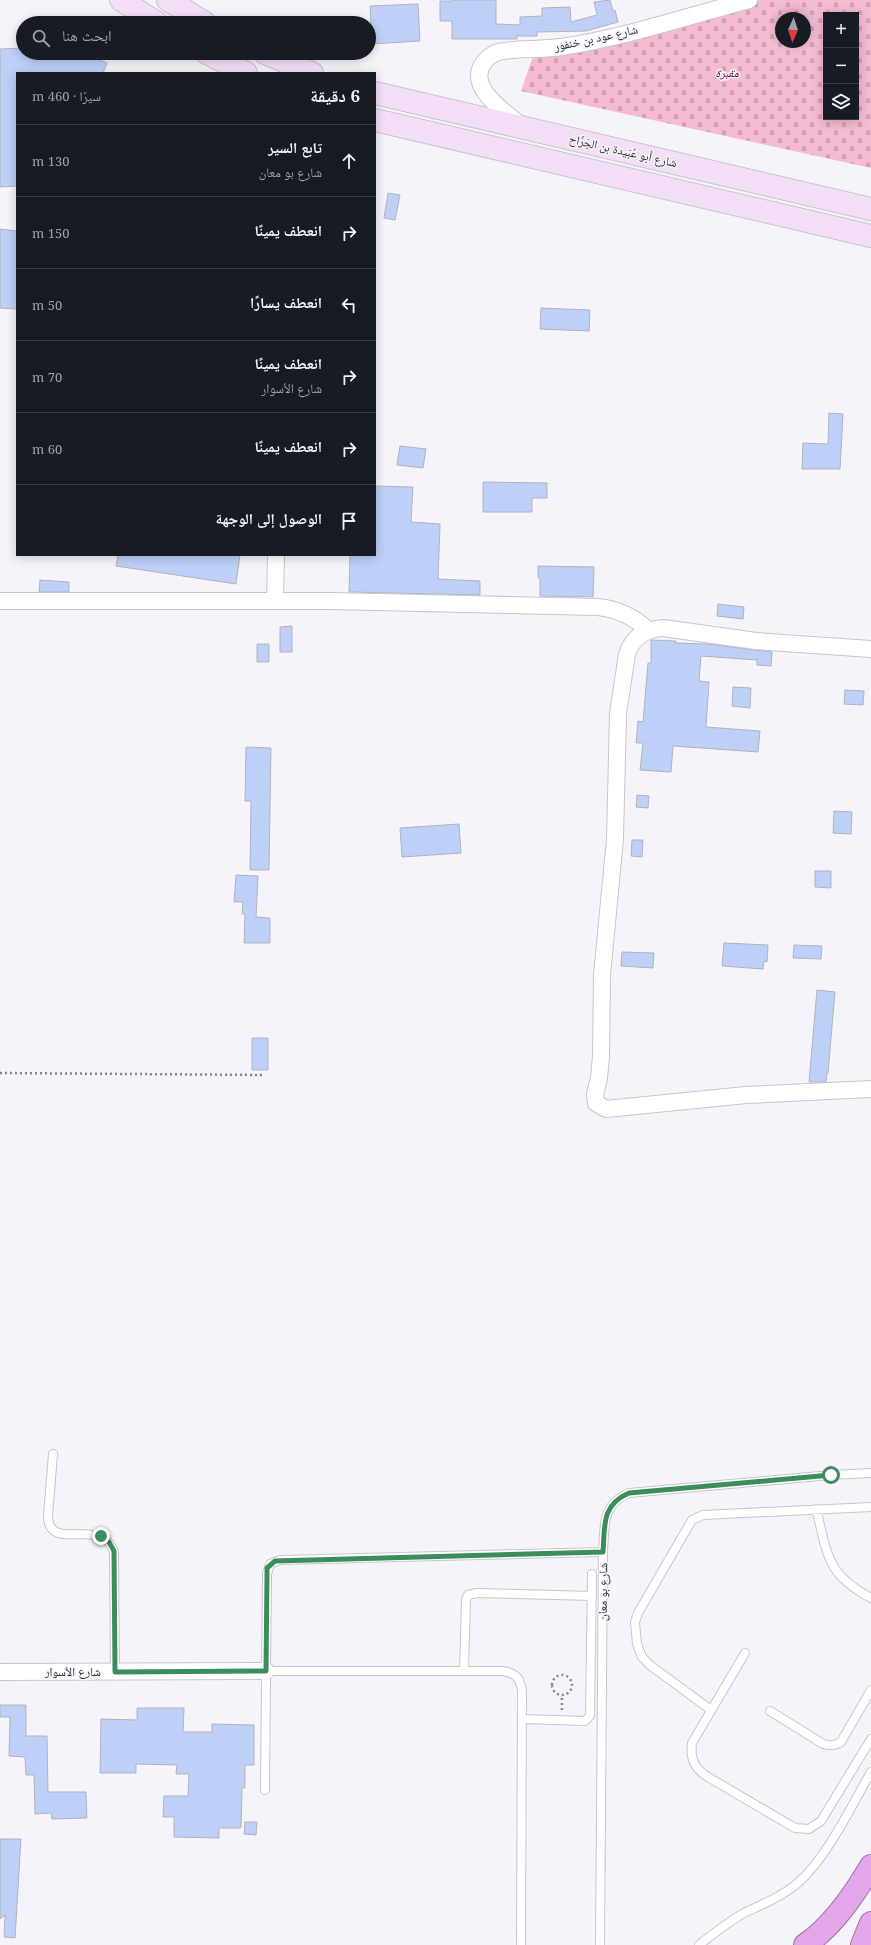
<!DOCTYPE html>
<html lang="ar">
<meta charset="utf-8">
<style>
body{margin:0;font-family:"Noto Serif","Noto Naskh Arabic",serif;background:#20242c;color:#f1f3f6;direction:rtl}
.controls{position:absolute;right:12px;top:12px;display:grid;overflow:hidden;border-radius:0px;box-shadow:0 2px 10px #0003}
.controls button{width:36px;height:36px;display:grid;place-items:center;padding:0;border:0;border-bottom:1px solid #363941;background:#171b24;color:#f1f3f6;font:20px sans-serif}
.compass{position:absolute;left:775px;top:12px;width:36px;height:36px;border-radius:50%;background:#171b24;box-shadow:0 2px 10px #0003;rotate:183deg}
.stop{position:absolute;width:12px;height:12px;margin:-9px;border:3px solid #3c8d5e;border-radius:50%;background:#fff}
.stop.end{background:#3c8d5e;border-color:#fff;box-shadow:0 1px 4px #0008}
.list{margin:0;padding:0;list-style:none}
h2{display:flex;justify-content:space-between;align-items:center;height:52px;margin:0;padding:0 16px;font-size:17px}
h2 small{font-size:13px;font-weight:400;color:#9ea1a6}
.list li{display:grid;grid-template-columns:26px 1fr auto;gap:12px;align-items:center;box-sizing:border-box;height:72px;padding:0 16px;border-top:1px solid #363941}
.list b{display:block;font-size:15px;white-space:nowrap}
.list p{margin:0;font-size:13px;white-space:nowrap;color:#9ea1a6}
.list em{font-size:13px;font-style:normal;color:#9ea1a6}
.icon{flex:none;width:22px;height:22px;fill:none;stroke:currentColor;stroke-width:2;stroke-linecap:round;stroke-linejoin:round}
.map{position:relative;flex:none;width:871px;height:1945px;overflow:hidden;direction:ltr}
.search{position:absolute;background:#171b24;box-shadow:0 2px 10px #0003;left:16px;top:16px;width:360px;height:44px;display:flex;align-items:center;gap:10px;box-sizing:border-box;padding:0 14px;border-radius:22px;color:#9ea1a6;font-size:15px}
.panel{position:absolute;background:#171b24;box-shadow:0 2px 10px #0003;left:16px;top:72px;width:360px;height:484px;border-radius:0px;direction:rtl}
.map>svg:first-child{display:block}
.cemetery{fill:url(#cemetery-stones);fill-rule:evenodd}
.building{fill:#becff8;stroke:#b2b4ba}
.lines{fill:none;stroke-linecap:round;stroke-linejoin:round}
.service-casing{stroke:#c8c6cd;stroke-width:10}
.minor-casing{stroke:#c8c6cd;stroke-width:18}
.secondary-casing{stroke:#c8c6cd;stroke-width:24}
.trunk-casing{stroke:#a06ea4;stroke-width:24}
.path{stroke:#88878c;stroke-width:2.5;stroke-dasharray:2 3;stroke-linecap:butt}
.service{stroke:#fff;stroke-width:8}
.minor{stroke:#fff;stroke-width:16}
.secondary{stroke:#f5def7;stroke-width:22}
.trunk{stroke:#e4a8ea;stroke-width:22}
.route{stroke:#3c8d5e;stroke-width:5}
.labels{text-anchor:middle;stroke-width:3;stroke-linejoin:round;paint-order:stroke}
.street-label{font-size:12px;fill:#2c2b2e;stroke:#f6f4fb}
.park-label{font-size:12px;font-style:italic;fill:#5f033a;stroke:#f6f4fb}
</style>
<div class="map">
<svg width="871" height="1945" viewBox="0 0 871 1945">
<defs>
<pattern id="cemetery-stones" width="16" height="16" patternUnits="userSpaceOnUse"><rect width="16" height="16" fill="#f4bbd2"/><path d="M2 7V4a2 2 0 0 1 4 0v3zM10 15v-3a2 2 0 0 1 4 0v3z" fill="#d1a1b5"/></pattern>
</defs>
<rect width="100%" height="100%" fill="#f6f4fb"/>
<path class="cemetery" d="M760 0H871V168L521 91 532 59ZM826 15H856V117H826ZM781 18H805V42H781Z"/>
<path class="building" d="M452 0H496V24L520 25V17L542 16V8L570 7 571 22 597 15 594 2 610 0 613 11 615 10 618 22 586 31 537 32V36H517V39H452V21H440V1H452Z
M418 4 420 41 372 44 370 6Z
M23 48V53H83L107 63 103 73H17V186L0 187V49Z
M388 193 400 195 395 220 384 218Z
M0 229 17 231V309L0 308Z
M541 308 590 310 589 331 540 329Z
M829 413 843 414 840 469H802L803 443 828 444Z
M400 446 426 449 423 468 397 465Z
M483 482 547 483V498H532V512H483Z
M375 486 413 487 411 522 440 524 438 579 480 581V595L349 592 350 555H375Z
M118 555H240L236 584 116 566Z
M538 566 594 567 593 597 540 596V578H538Z
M40 580 69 582V592H39Z
M718 604 744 607 743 619 717 616Z
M292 626V652H280V627Z
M651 640 676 641V643L707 644 772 652 771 666 757 665V660L701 656 699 681 709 682 706 727 760 731 758 752 673 746 671 772 640 770 643 743H636L638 721 643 722 648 663H651Z
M257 644H269V662H257Z
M733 687 751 688 750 708 732 706Z
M845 690 864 691 863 705 844 704Z
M246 747 271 748 269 870H250L251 801H245Z
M637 795 649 796 648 808 636 807Z
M834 811 852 812 851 834 833 833Z
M459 824 461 853 402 857 400 828Z
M632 840H643L642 857 631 856Z
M815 871H831V888L815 887Z
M236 875 258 876 256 917 270 918V943H244L245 914H242L243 902H234Z
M724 943 768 945 767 962 764 961 763 969 722 966Z
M794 945 822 946 821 959 793 958Z
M622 952 654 953 653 968 621 966Z
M817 990 835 992 828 1073H827L826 1082H809Z
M252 1038H268V1070H252Z
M0 1705H26V1736H47L48 1792H86L87 1818 52 1819 51 1813 35 1814 34 1775H26L25 1757 9 1756 10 1717H0Z
M137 1708H184L183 1732H212V1724L254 1725V1765H245V1788H242L241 1828H219V1838L174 1837V1817H163L164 1796H188L189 1774H176L177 1765 136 1764V1773H100L101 1719 137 1720Z
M245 1822H257L256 1835 244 1834Z
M0 1839H21L15 1938 4 1937 5 1915 0 1919Z"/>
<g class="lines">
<defs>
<path id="service" d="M53 1454 48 1516C48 1546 84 1528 102 1537 108 1540 111 1545 114 1551L115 1671
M816 1509C828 1555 826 1574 871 1598
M745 1653 692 1743C690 1759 694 1768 708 1777L795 1828 809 1829 821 1821 871 1739
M266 1671H503C516 1673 521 1679 522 1692L521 1945
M464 1671 466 1600 468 1595 477 1593 592 1596
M711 1710 651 1666 642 1657 637 1644 635 1622 638 1613 692 1520 703 1515 871 1507
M770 1711 823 1744C830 1746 834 1746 841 1742L871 1690
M522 1719 585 1721 590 1716 592 1574
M265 1790 267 1574 270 1564 280 1560 603 1552
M600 1945 603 1552C605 1526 601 1505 629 1493L831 1475 871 1473
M699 1945C713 1934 728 1922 744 1913 763 1904 783 1896 799 1882 827 1857 852 1805 871 1772"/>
<path id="minor" d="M522 126C505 112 464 86 485 61 487 58 494 53 498 52 514 48 542 50 561 47 623 38 688 16 749 0
M0 601H332L598 607C618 609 634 617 648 630
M275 601 276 555
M871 649 756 641 663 628C645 629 633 637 627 654L618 714 615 839 602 975 601 1057 599 1078 595 1094 596 1103 606 1109 746 1095 871 1089
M0 1672 266 1671"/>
<path id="secondary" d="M121 0 157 23
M168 0 205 23
M207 53 246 73
M265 53 312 73
M375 93 871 209
M375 120 871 236"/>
<path id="trunk" d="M805 1945C833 1926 854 1895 871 1866
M862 1945 871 1923"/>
</defs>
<use href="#service" class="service-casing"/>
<use href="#minor" class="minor-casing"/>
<use href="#secondary" class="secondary-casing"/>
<use href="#trunk" class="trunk-casing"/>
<path class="path" d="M0 1073 265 1075
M552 1685a10 10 0 1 1 20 0a10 10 0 1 1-20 0Z
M562 1710V1695"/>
<use href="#service" class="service"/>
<use href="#minor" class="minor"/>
<use href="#secondary" class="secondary"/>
<use href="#trunk" class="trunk"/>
</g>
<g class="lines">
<path class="route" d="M101 1536 109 1542 114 1551 115 1672 266 1671 267 1574V1568L275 1561 603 1552C605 1526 601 1505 629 1493L831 1475"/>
</g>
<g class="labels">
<g class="street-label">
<text transform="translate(596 38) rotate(-12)" y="4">شارع عود بن خنفور</text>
<text transform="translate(623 151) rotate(13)" y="4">شارع أبو عُبَيدة بن الجَرَّاح</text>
<text transform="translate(603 1592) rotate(-89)" y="4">شارع بو معان</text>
<text x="73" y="1676">شارع الأسوار</text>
</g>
<g class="park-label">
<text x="727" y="77">مقبرة</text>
</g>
</g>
</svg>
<div class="controls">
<button>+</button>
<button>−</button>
<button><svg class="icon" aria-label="layers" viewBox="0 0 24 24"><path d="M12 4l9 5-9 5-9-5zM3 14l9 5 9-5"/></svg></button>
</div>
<svg class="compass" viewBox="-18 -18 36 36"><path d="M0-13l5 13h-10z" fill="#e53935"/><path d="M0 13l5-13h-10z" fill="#9ea1a6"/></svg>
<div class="stop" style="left:831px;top:1475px"></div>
<div class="stop end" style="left:101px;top:1536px"></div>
<div class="search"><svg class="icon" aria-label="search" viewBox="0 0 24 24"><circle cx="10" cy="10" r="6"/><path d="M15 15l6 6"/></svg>ابحث هنا</div>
<section class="panel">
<h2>6 دقيقة<small>سيرًا · 460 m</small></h2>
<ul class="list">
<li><svg class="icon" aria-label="ahead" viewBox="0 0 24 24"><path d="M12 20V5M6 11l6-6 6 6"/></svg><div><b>تابع السير</b><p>شارع بو معان</p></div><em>130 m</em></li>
<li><svg class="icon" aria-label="right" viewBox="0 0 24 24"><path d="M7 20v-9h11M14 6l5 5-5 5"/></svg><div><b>انعطف يمينًا</b></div><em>150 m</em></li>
<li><svg class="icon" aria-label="left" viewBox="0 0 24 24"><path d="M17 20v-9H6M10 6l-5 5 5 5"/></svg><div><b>انعطف يسارًا</b></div><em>50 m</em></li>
<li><svg class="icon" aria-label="right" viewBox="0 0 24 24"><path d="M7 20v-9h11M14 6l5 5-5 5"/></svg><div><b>انعطف يمينًا</b><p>شارع الأسوار</p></div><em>70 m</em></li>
<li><svg class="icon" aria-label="right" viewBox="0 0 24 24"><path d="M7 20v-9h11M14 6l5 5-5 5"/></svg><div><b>انعطف يمينًا</b></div><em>60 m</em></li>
<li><svg class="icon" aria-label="arrive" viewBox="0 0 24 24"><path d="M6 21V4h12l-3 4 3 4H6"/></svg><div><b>الوصول إلى الوجهة</b></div></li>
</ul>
</section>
</div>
